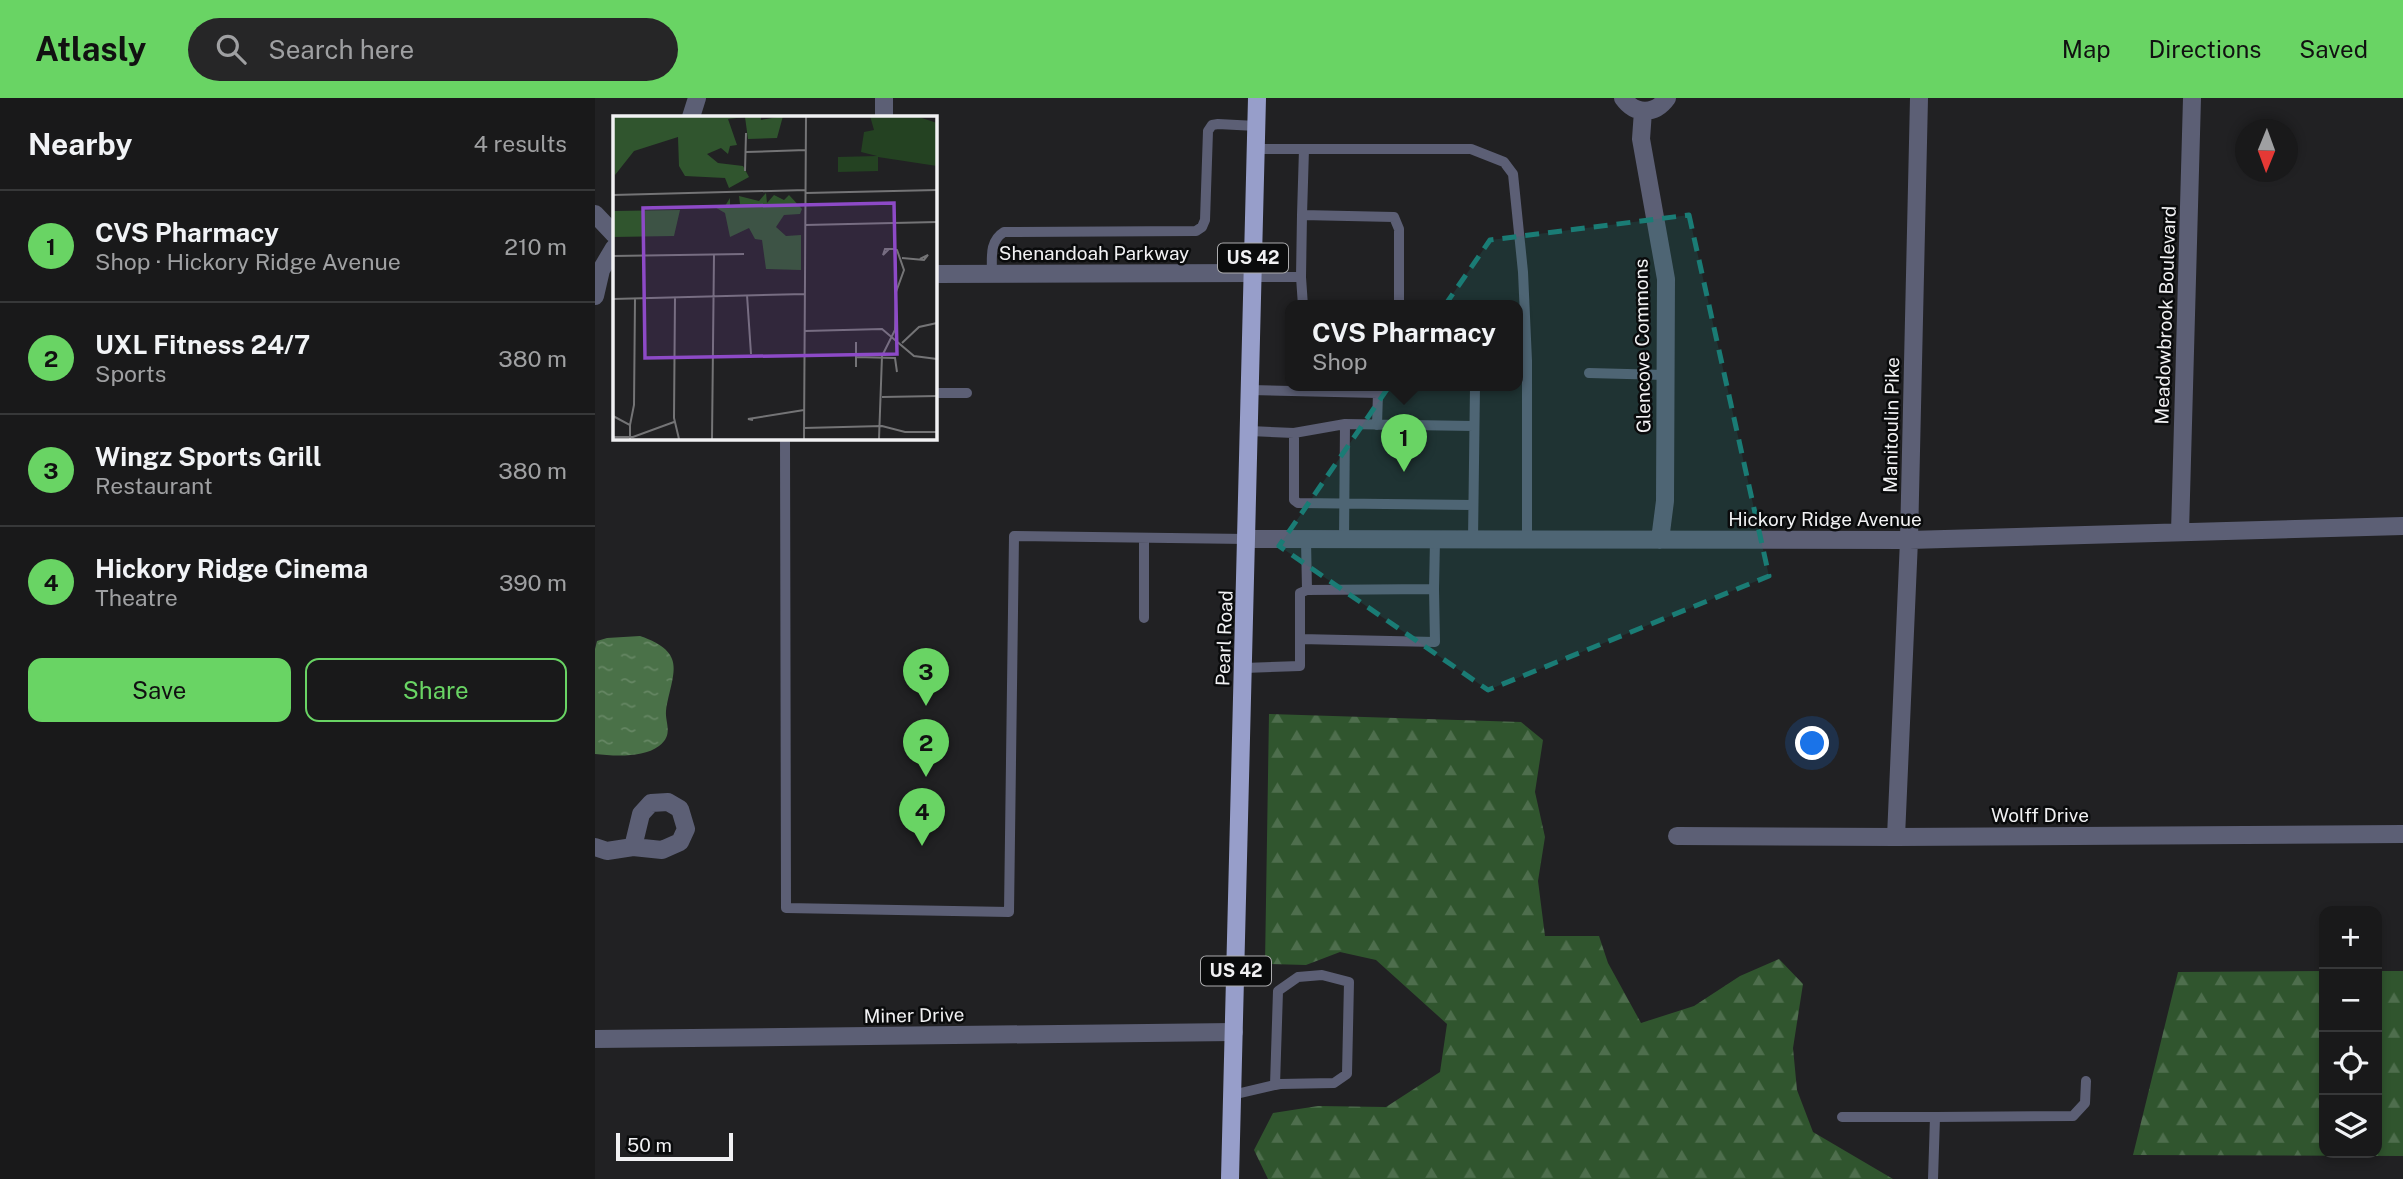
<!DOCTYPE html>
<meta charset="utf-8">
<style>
body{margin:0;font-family:"Public Sans",sans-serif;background:#262627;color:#f1f3f6}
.controls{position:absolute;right:21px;bottom:21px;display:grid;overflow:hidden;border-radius:14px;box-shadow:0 4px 10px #0003}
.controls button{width:63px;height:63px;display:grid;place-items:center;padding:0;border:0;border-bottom:2px solid #373839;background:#19191a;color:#f1f3f6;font:35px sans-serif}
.compass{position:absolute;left:1640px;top:21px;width:63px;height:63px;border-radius:50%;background:#19191a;box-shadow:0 4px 10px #0003;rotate:181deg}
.scale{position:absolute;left:21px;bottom:18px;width:117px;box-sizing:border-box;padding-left:7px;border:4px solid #f1f1f3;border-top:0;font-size:19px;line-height:24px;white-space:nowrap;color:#f1f1f3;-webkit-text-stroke:5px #0a0b0c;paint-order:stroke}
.you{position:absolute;left:1218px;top:646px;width:24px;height:24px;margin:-18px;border:5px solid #fff;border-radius:50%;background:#1a73e8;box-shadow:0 0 0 10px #1a73e833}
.badge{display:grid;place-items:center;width:46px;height:46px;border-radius:50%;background:#69d464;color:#111;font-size:23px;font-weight:700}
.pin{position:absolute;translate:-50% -58px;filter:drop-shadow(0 2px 4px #0008)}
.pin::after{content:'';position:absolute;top:37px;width:24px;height:21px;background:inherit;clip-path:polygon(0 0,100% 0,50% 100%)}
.popup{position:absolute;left:690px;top:202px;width:238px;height:91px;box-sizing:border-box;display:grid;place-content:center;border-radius:14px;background:#19191a;filter:drop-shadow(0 2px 5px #0005);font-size:23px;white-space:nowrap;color:#9fa0a2}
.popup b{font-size:26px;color:#f1f3f6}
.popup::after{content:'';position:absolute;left:50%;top:100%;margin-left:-14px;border:14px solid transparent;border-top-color:#19191a}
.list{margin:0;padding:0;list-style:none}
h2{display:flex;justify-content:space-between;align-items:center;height:91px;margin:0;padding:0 28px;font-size:30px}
h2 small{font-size:23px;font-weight:400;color:#9fa0a2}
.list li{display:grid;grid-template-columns:46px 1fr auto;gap:21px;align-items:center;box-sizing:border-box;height:112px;padding:0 28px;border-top:2px solid #373839}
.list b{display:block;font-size:26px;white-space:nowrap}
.list p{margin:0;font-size:23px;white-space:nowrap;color:#9fa0a2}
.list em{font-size:23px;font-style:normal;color:#9fa0a2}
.actions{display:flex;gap:14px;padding:21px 28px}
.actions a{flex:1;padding:16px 0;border:2px solid #69d464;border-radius:14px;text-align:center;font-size:24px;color:#69d464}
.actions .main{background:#69d464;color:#111}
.icon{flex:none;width:38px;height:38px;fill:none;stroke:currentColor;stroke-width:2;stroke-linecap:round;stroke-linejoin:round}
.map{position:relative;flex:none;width:1808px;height:1081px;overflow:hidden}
header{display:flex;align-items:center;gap:42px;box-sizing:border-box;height:98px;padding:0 35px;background:#69d464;color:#111}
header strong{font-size:33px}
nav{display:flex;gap:38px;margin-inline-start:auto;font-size:24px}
.search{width:490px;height:63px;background:#262627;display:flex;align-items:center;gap:18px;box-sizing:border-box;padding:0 24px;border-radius:38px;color:#9fa0a2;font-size:26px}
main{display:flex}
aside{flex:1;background:#19191a}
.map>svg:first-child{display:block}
.forest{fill:url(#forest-firs)}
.water{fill:url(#water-ripples)}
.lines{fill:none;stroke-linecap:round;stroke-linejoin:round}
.lane{stroke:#5c5f75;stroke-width:10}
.street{stroke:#5c5f75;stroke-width:18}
.primary{stroke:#979eca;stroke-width:18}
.marked{fill:#1a7c75;fill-opacity:0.2;stroke:#1a7c75;stroke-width:5;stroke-dasharray:14 9;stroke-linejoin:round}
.labels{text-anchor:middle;stroke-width:5;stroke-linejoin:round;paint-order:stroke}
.shield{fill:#0a0b0c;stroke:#acacae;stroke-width:2}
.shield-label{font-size:18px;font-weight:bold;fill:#f1f1f3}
.street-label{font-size:19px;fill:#f1f1f3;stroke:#0a0b0c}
.inset-road{fill:none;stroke:#747476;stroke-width:2}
.view{fill:#8d4ac7;fill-opacity:0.15;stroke:#8d4ac7;stroke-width:3.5}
.inset-edge{fill:none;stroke:#f1f1f3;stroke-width:3.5}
</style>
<header>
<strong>Atlasly</strong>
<div class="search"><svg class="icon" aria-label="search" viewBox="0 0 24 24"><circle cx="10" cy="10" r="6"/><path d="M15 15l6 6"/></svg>Search here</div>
<nav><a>Map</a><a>Directions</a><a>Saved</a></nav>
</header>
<main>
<aside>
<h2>Nearby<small>4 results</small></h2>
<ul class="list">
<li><span class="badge">1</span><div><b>CVS Pharmacy</b><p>Shop · Hickory Ridge Avenue</p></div><em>210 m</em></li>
<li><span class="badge">2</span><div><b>UXL Fitness 24/7</b><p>Sports</p></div><em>380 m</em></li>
<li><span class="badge">3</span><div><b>Wingz Sports Grill</b><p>Restaurant</p></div><em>380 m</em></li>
<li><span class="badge">4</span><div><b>Hickory Ridge Cinema</b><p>Theatre</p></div><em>390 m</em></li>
</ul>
<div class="actions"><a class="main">Save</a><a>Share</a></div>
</aside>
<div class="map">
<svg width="1808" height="1081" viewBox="0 0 1808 1081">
<defs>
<pattern id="forest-firs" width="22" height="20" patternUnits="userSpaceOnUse" patternTransform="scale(1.75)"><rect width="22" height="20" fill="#30552e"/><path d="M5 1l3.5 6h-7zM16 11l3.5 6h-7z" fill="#4e6e4d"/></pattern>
<pattern id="water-ripples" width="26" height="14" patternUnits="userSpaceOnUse" patternTransform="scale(1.75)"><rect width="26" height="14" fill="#4a7148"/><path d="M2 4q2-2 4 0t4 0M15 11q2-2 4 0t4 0" fill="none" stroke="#658663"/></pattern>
</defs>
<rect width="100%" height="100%" fill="#212123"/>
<path class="forest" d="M674 616 926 624 948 642 940 694 950 739 943 783 950 838H1004L1013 865 1046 925 1099 908 1145 878 1184 861 1208 886 1198 950 1202 992 1218 1034 1298 1081H673L659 1052 678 1015 723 1008 791 1009 845 974 852 926 781 862 745 854 711 867 670 866Z
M1729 873V1055H1782V873H1808V1058L1538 1057 1583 874Z"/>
<path class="water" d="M45 538C94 555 77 575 71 613 70 625 79 637 64 648 48 660 19 658 0 656V551L2 543 12 540Z"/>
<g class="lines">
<path class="lane" d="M661 51H876L909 64 918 76 928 174 932 263
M707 117 709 51
M397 176C397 160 394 143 409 134L601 133 607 129 610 122 613 33 617 27 623 26 661 28
M658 179H706
M708 208 706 179 707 117 799 119 804 131V208
M923 263H932V442
M994 275 1070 277
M655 292 783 295V288
M340 295H372
M750 326 879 328
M782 327 783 295
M655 333 699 335 750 326 749 442
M699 335V402L703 405 878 407
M190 340 191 810 414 814 419 438 652 441
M711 442 712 492 839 491 840 442
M878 442 880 288
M549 520V440
M705 541 840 544 839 491
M649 570 705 568V495L712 492
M637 997 680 987 685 986 739 985 752 976 754 884 727 877 703 879 683 893 680 987
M1247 1019H1340
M1338 1081 1340 1019 1478 1018 1490 1005 1491 983"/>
<path class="street" d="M1028 0C1040 17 1060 17 1072 0
M1048 13 1046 41 1071 181 1070 403 1065 442
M96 19 102 0
M289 19V0
M0 116 19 136
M340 176 658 175
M0 198 6 172 19 150
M1585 434 1597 0
M653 441 1314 442 1808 428
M1082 738 1301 739 1808 736
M1301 739 1314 442 1324 0
M0 749 12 753 38 749 67 752 85 744 91 731 85 711 73 704 56 705 46 716 38 749
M0 941 639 934"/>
<path class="primary" d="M635 1081 662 0"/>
</g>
<path class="marked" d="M1094 117 1174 478 893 592 684 448 895 142Z"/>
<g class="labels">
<g class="shield">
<rect x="623" y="145.5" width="70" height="29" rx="5"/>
<rect x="606" y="858.5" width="70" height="29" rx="5"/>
</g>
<g class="shield-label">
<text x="658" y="166">US 42</text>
<text x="641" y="879">US 42</text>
</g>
<g class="street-label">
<text x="499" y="162">Shenandoah Parkway</text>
<text transform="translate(1570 217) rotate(-88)" y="7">Meadowbrook Boulevard</text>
<text transform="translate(1047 248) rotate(-91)" y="7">Glencove Commons</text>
<text transform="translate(1296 327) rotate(-89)" y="7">Manitoulin Pike</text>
<text x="1230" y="428">Hickory Ridge Avenue</text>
<text transform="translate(629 540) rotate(-88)" y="7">Pearl Road</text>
<text x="1445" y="724">Wolff Drive</text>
<text transform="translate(319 917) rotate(-1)" y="7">Miner Drive</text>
</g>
</g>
<g transform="translate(18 18)">
<rect width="324" height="324" fill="#212123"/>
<path d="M257 0H303L324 7V50L265 41V55L225 56V41L264 40 248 36 251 16 261 14Z" fill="#244222"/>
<path d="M0 0H148V4L170 0 164 22 135 23 132 1 115 3 124 29 117 30 115 38 108 32 94 38 105 47 130 50 136 61 116 72 112 62 72 60 66 50 65 21 21 35 2 59ZM153 77 154 87 161 79 171 84 176 79 189 93 187 98 171 99 163 111 173 120 188 119V154L153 153 149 124 142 123 136 112 117 121 112 97 100 90H112L117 82V89L127 88 126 80 146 85ZM67 94 61 120 0 121V95Z" fill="#30552e"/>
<path class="inset-road" d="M133 36 193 34M132 55 133 17M193 77 324 74M0 79 193 74M192 109 324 106M0 140 131 138M289 142 311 144 315 139 307 143M134 179 138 238M62 181 61 302 66 323M0 183 192 178M192 215 269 213 301 240 324 243M243 226V251M289 227 306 211 324 207M243 241 282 242 284 256M269 281 324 280M0 300 17 309V323M140 304 135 303 191 294M17 309 21 289 22 183M191 312 269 310 292 316H324M0 321H20L61 306M99 323 101 138M191 323 193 0M266 323 269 240 282 214 283 176 291 154 284 134 280 133H272L270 139 276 133"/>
<path class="view" d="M281 87 284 238 32 242 30 92Z"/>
<rect width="324" height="324" class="inset-edge"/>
</g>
</svg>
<div class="controls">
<button>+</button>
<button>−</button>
<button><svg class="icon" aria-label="locate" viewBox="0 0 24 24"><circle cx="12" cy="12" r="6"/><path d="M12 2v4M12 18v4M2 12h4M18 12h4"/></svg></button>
<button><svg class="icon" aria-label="layers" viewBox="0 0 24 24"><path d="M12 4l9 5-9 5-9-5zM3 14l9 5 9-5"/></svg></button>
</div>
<svg class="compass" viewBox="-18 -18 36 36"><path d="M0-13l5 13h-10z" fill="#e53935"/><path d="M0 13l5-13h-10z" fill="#9fa0a2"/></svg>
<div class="scale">50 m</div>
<div class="you"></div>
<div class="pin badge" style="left:809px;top:374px">1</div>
<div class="popup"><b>CVS Pharmacy</b>Shop</div>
<div class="pin badge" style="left:331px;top:679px">2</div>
<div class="pin badge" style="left:331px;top:608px">3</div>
<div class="pin badge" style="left:327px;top:748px">4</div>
</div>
</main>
